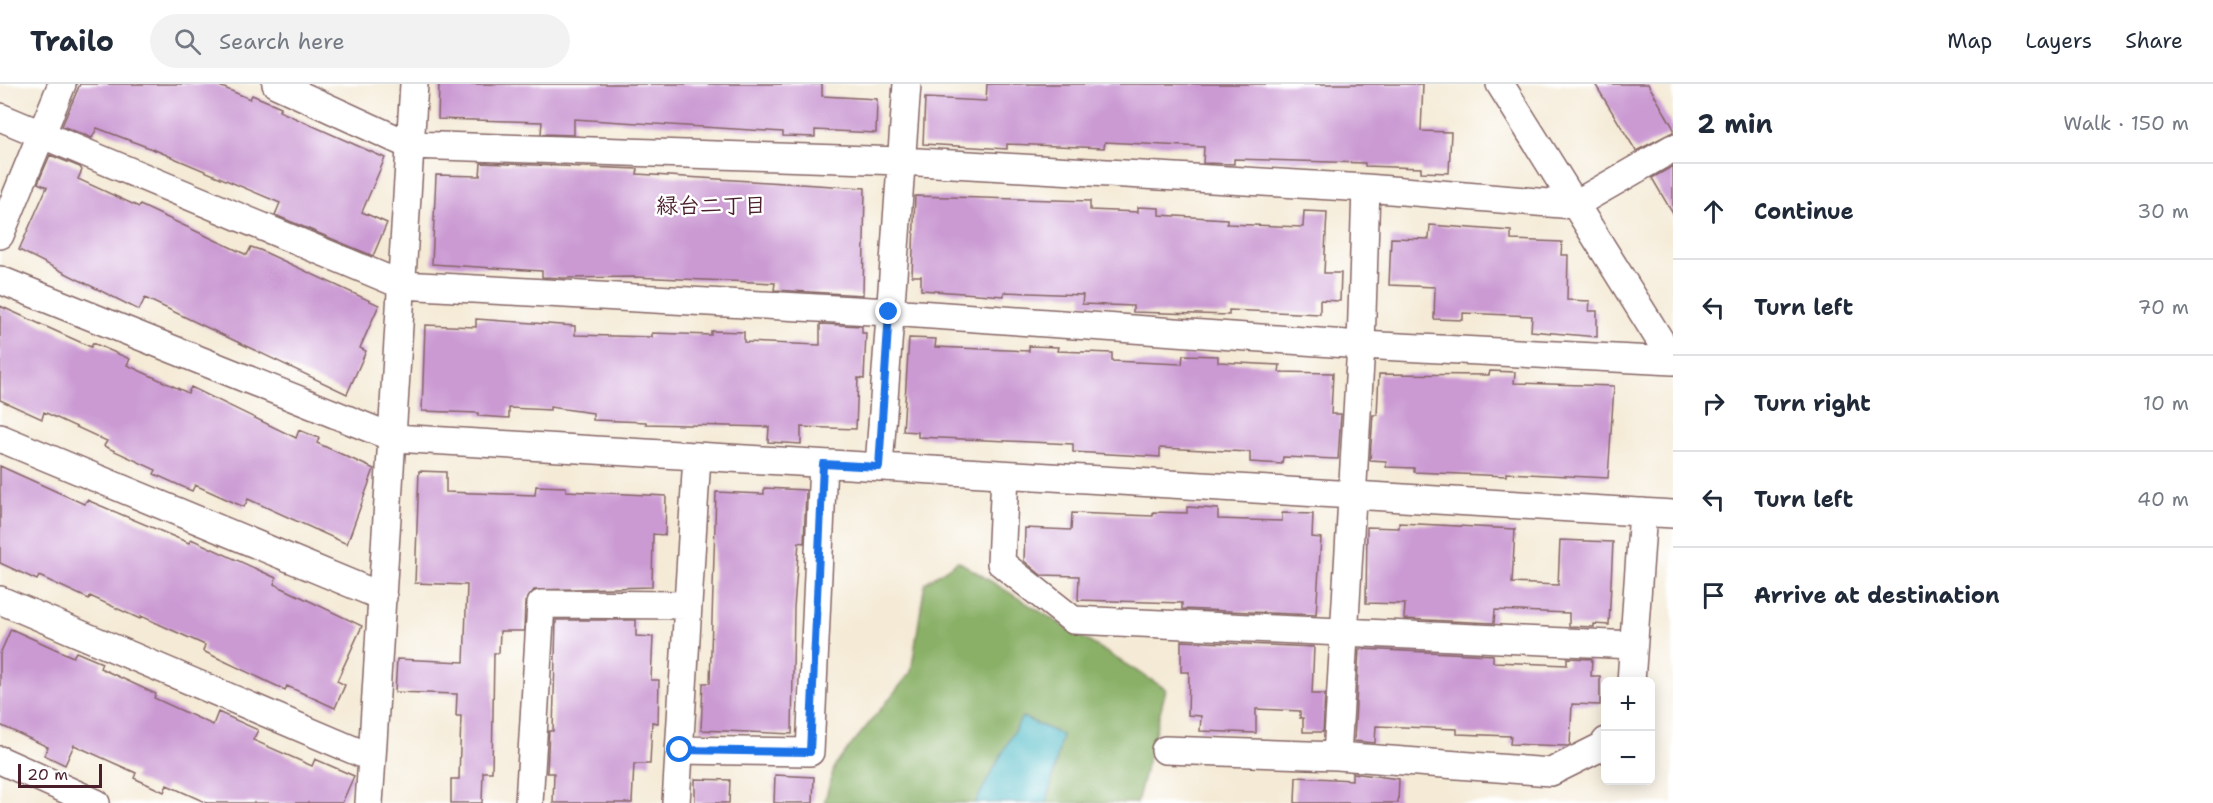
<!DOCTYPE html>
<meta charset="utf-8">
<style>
body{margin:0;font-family:"Shantell Sans","Klee One",sans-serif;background:#f2f2f3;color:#1f2937}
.controls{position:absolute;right:18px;bottom:18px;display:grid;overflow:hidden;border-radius:9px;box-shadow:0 3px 15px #0003}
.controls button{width:54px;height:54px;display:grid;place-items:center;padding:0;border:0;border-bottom:2px solid #e0e1e3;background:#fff;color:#1f2937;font:30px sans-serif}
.scale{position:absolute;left:18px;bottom:15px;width:84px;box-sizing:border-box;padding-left:6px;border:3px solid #4a1f2b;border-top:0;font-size:16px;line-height:21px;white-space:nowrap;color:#4a1f2b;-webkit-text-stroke:4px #fff;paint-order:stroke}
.stop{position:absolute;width:18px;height:18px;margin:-14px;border:4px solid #1a73e8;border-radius:50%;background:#fff}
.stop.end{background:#1a73e8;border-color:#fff;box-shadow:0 2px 6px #0008}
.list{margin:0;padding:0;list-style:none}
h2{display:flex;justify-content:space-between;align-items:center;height:78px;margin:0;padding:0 24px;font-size:26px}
h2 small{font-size:20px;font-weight:400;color:#747a83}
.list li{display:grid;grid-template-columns:39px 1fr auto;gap:18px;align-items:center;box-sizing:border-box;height:96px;padding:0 24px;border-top:2px solid #e0e1e3}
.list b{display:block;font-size:22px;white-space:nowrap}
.list em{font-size:20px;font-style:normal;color:#747a83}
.icon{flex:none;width:33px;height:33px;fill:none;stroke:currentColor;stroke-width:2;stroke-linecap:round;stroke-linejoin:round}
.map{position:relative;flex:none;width:1673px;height:719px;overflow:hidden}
header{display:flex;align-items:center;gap:36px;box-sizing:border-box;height:84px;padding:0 30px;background:#fff;border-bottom:2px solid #e0e1e3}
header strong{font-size:28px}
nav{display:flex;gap:33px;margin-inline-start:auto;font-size:21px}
.search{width:420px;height:54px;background:#f2f2f3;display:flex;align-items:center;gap:15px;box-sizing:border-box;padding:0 21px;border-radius:33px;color:#747a83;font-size:22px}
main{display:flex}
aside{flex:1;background:#fff}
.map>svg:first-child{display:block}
.forest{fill:#89b066;stroke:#6a6848;stroke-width:1.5}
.water{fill:#4bb9c5;stroke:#4a6c78;stroke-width:1.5}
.building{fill:#cb9ad3}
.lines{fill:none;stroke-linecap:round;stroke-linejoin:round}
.minor-casing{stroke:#866666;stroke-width:30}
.minor{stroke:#fff;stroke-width:27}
.route{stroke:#1a73e8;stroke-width:8}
.labels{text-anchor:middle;stroke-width:5;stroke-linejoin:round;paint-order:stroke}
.neighbourhood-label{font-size:22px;font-weight:bold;fill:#4a1f2b;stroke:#fff}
</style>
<header>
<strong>Trailo</strong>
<div class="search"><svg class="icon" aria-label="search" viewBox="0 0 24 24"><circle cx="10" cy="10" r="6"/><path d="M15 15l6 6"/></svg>Search here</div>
<nav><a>Map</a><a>Layers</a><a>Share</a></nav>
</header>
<main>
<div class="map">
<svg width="1673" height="719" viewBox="0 0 1673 719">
<rect width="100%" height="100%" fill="#fff"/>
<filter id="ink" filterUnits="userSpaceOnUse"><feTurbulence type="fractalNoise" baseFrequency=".0167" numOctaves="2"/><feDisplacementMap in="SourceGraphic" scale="12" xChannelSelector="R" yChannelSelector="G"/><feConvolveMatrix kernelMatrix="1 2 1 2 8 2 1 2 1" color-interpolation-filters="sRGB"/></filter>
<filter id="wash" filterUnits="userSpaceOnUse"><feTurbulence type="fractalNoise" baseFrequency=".008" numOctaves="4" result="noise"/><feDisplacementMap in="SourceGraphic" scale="24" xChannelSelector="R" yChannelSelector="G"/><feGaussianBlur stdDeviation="1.35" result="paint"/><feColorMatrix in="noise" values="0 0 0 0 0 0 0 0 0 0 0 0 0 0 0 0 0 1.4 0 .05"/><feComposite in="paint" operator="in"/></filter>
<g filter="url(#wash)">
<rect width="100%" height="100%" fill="#f4ead5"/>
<path class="forest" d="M958 477 1166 605 1137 719H1047L1062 651 1023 633 975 719H824L835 681 911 588 925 499Z"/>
<path class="water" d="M1022 633 1062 651 1047 719H975Z"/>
<g id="blocks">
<path class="building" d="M80 0H215L250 15 252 11 281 23 279 27 385 74 362 128 387 139 373 172 275 131 280 119 155 66 97 44 92 54 62 42Z
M439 0H822V12L877 15 876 49 815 46V53L783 52V48L574 35V51L541 50 542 38 438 35Z
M987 0H1423L1421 47 1451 48 1449 89 1421 88V84L1365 82V79L1234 75V80L1203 79 1204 63 1105 58 1104 64 1007 60V65L923 60 925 14 986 17Z
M1595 0H1648L1673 43V48L1636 67Z
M50 71 80 83 82 86 78 95 139 123 140 121 247 171 251 163 260 166 379 221 360 264 366 267 347 310 145 214 139 226 19 166 47 103 38 99Z
M481 79 638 85 637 90 865 104 863 211 774 206 775 199 633 193 563 194 542 193V187L432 180 436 91 480 92Z
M1673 82V130L1652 94Z
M915 112 1090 117V126L1138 128V123L1159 124V131L1227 135V140L1303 143 1304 127 1327 128 1324 189H1341L1340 217 1320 216V230L1229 226V231L1133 228V222L1082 220 1083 211 1004 208V212L921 206V192H912Z
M1430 141 1511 147V156L1562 158 1561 171H1568L1567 216 1590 217 1589 227H1597V253L1531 247 1532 232 1463 229V236L1434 235 1435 203 1389 201 1391 154 1429 155Z
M0 222 91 263 93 259 130 275 127 281 188 309 191 303 296 354 299 346 319 354 317 359 374 385 347 460 248 415 244 423 195 401 192 407 154 390 156 386 104 362 107 357 44 328 42 335 0 316Z
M476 235 575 242V251L652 253V249L711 251V247L744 248V258L820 261V240L862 242V249H866L864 295 858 294 856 345 801 343V360L768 358 769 343 646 340V338L593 336V329L550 323V326L509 324V334L478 332V329L422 327 425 241 476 243Z
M909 254 936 255 935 263 1029 267V262L1058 263 1057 267 1112 269V277L1182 280 1183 271 1218 272V278L1280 281 1279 288 1333 289 1331 330H1341L1338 375 1283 373 1282 380 1250 378V368L1160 364V373L1127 371 1073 368V360L918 353V348L903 347Z
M1490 287 1515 288 1514 299 1614 302 1608 394 1506 389V392L1414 388V384L1386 383V377L1370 376 1373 331H1377L1379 290 1489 291Z
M0 382 84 420 87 416 189 459 191 455 276 494 274 500 362 542 337 597 345 601 335 624 287 602 285 606 203 567 205 561 141 532 140 535 90 512 89 515 39 492 37 496 0 479Z
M419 387 446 388V408L535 411 536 402 566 403V407L666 412 665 451 653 450 652 503 534 506 525 518 524 547H500L499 569H494L492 688H483L482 719H451V695H459L461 632H456L457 610 395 608 397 575 464 578 467 501 415 499Z
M764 404 806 406 804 459 799 458 794 524 792 650 701 646 703 599H710L716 408 764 410Z
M1187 423 1218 425V435L1282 437V429L1313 430 1312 453 1321 454 1316 531 1182 525V519L1078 516 1079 492 1041 491 1024 477 1025 444 1071 446 1072 429 1153 432V428L1187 429Z
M1399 439 1515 445 1512 499 1558 501 1560 456 1613 458 1609 541 1594 540V543L1569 542V529L1495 526 1494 539 1404 535 1405 520 1366 519 1367 443 1399 444Z
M556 536H636V552L653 553 651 596H659L658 639 652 638 650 680H634L632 719H553L554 689H547L549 647H553Z
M11 545 73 573 76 568 102 579 100 584 156 610 154 614 213 641 218 628 258 646 253 656 312 682 315 675 354 692 342 719H207L167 701 164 708 134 694 136 689 74 661 65 681 44 671 48 663 0 641V570Z
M1181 557 1314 563 1312 610H1325L1323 648H1303V634H1300V627L1256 625V649L1200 647 1201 632 1188 631 1189 588H1181Z
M1359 565 1493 571V578L1567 581V574L1592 575 1591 592H1600V621L1572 620 1570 661 1567 662 1510 660 1511 652 1457 650V645L1376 642 1375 659 1354 657Z
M1352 689 1399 695 1398 719H1295L1296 693 1352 696Z
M775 691 814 693 813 719H774Z
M695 695 730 696 729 719H695Z"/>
</g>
</g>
<g filter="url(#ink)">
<use href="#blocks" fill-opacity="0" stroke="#866666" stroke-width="1.5"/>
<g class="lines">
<defs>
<path id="minor" d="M276 0 409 61 901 77 1366 104 1574 121 1673 64
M1500 0 1673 277
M0 33 402 201 889 228 1361 261 1673 277
M1366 104 1361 261 1337 672 1551 688 1603 662 1606 657
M0 151 62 0
M0 196 394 354 1673 430
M0 354 383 513
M879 383 907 0
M1005 391 1001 479 1073 536 1633 561
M0 516 372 674 414 0
M1631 598 1643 428
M679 666 810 668 823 380
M1165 666 1337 672
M0 676 96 719
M369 719 372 674
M529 719 541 520 688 521
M676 719 697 372"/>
</defs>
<use href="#minor" class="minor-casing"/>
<use href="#minor" class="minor"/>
</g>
</g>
<g class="lines" filter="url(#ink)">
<path class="route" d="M680 666 810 668 823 380 879 383 889 228"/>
</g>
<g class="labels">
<g class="neighbourhood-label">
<text x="711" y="129">緑台二丁目</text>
</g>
</g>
</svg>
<div class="controls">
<button>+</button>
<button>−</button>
</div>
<div class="scale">20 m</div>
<div class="stop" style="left:680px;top:666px"></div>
<div class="stop end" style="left:889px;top:228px"></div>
</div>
<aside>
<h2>2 min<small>Walk · 150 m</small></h2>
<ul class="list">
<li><svg class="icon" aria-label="ahead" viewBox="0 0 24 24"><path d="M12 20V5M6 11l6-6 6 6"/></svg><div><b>Continue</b></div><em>30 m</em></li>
<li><svg class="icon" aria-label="left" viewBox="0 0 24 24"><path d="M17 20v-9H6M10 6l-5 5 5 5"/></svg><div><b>Turn left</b></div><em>70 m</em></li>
<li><svg class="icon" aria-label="right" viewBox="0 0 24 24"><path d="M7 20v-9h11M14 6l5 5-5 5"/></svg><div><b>Turn right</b></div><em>10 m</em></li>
<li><svg class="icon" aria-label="left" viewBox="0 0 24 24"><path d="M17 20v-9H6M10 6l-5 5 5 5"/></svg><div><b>Turn left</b></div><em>40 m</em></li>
<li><svg class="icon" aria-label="arrive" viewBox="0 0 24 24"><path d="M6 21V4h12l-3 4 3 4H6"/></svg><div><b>Arrive at destination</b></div></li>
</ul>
</aside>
</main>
